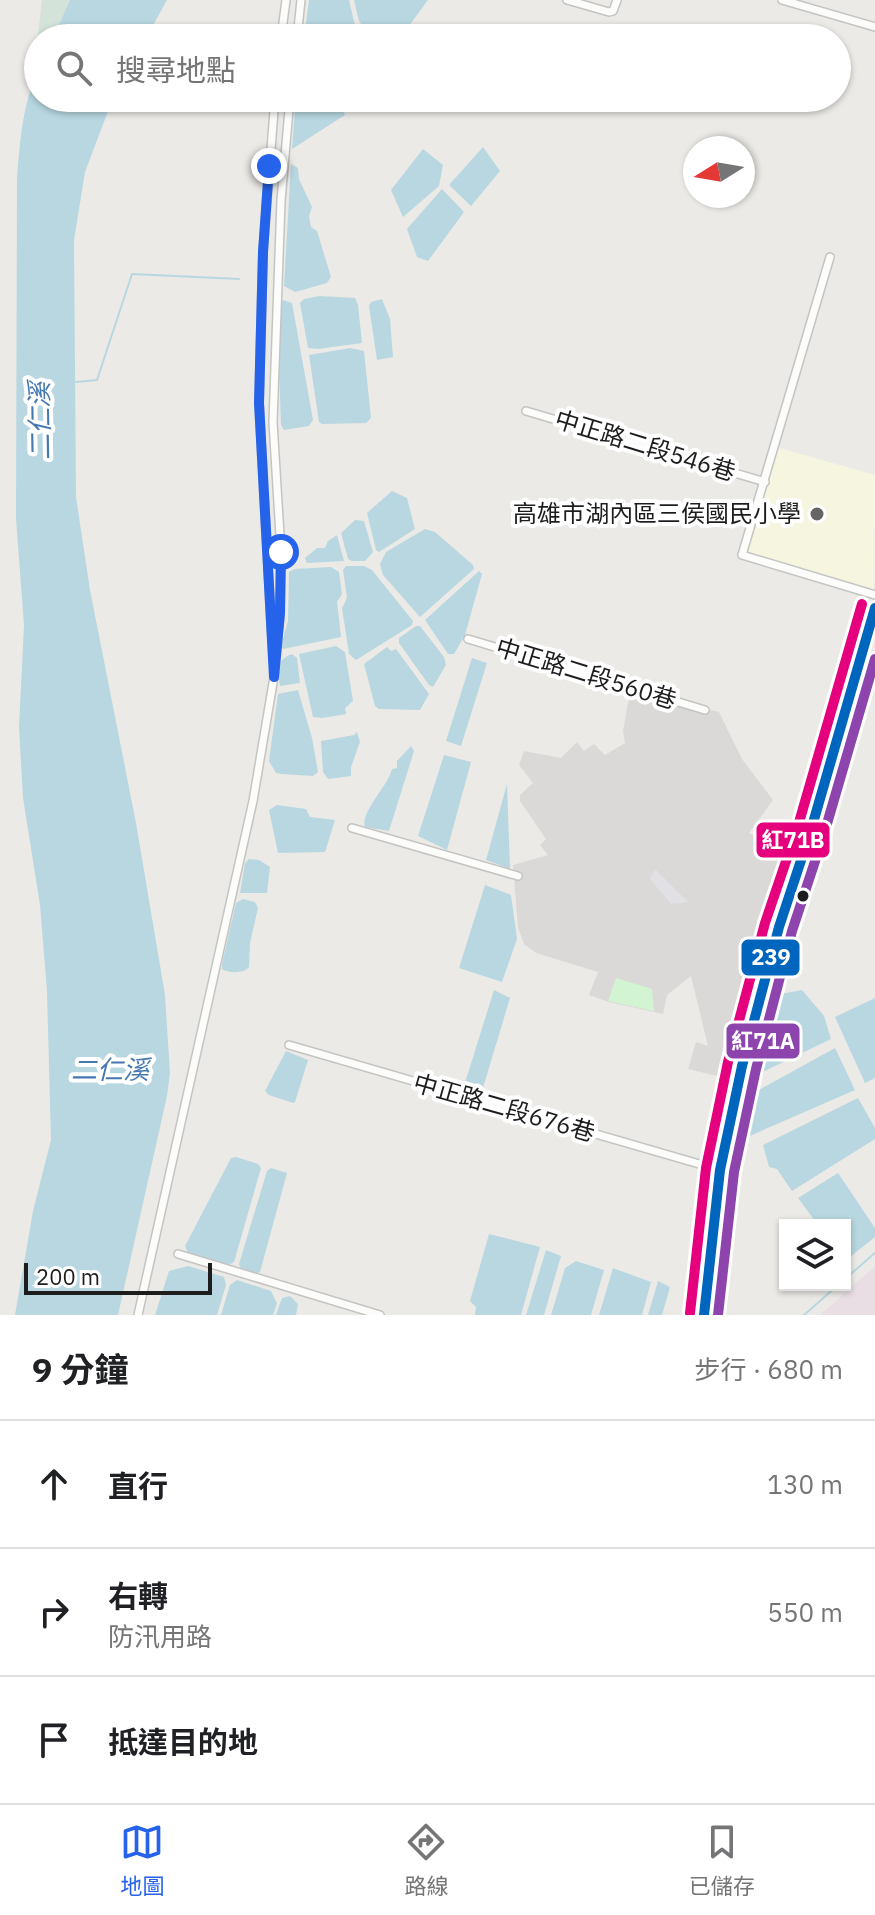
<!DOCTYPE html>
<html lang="zh-TW">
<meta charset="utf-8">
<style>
body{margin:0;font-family:"IBM Plex Sans","Noto Sans TC",sans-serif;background:#f2f2f2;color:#202124}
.controls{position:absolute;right:24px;bottom:24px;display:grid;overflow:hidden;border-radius:0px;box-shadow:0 2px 6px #0004}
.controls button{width:72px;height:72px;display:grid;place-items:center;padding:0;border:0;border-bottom:2px solid #e0e0e0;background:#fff;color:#202124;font:40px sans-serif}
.compass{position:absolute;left:683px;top:136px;width:72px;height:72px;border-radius:50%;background:#fff;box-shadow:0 2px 6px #0004;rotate:259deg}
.scale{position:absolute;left:24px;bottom:20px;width:188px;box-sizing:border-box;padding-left:8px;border:4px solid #1d1d1d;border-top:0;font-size:22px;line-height:28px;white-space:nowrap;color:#1d1d1d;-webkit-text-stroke:6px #fff;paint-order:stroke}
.stop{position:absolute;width:24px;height:24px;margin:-18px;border:6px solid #2563eb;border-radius:50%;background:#fff}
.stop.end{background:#2563eb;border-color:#fff;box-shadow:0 2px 8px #0008}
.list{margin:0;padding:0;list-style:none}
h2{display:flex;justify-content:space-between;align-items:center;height:104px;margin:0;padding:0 32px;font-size:34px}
h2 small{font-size:26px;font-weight:400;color:#757577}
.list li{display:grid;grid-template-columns:52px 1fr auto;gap:24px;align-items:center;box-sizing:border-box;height:128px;padding:0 32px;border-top:2px solid #e0e0e0}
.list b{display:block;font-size:30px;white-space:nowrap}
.list p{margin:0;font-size:26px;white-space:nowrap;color:#757577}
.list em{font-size:26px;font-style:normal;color:#757577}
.icon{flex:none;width:44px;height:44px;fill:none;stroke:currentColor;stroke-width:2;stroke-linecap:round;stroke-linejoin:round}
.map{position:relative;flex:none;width:875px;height:1315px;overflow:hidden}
.search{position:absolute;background:#fff;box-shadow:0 2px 6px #0004;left:24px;right:24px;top:24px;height:88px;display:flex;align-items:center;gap:20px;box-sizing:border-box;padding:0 28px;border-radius:44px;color:#757577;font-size:30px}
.sheet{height:488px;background:#fff}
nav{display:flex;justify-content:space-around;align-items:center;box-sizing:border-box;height:112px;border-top:2px solid #e0e0e0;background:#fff;font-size:22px;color:#757577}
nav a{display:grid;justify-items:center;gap:4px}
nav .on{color:#2563eb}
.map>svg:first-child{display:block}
.residential{fill:#dbd9d7}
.industrial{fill:#eadee5}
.education{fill:#f6f6e0}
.wetland{fill:#d3e3da}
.park{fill:#d2f4d3}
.plaza{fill:#e0e0e5}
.water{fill:#b8d7e1}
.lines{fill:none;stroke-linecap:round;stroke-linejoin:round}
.stream{stroke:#b8d7e1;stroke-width:2}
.street-casing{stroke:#c4c4c2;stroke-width:10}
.primary-casing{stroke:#a29982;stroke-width:14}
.street{stroke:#fcfcfb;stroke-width:7}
.primary{stroke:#f1ece3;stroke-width:11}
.bus-1-casing{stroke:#fff;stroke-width:16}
.bus-2-casing{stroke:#fff;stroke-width:16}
.bus-3-casing{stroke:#fff;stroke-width:16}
.bus-1{stroke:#0065bd;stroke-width:10}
.bus-2{stroke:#8e44ad;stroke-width:10}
.bus-3{stroke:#e5007d;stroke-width:10}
.route{stroke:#2563eb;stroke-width:10}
.poi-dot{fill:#656563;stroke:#fff;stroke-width:3}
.bus-dot{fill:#1d1d1d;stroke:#fff;stroke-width:3}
.labels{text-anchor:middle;stroke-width:8;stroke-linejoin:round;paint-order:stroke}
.street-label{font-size:24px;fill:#1d1d1d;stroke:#fff}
.poi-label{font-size:24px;fill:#1d1d1d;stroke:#fff;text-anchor:end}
.water-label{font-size:26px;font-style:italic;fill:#4578b1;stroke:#fff}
.line-badge{stroke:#fff;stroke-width:3}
.badge-label{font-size:22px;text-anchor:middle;font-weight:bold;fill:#fff}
</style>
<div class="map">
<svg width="875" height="1315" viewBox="0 0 875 1315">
<rect width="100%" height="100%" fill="#eceae6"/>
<path class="residential" d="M630 692 719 712 742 759 773 800 749 833 783 853 797 854 730 1079 688 1069 696 1042 708 1046 691 976 667 995 663 1014 609 1002 589 995 598 972 536 953 524 944 518 928 513 865 548 855 540 845 546 839 520 801V795L533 783 519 765 524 751 561 758 577 742 584 751 594 744 605 755 625 743 623 731Z"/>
<path class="industrial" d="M875 1266V1315H820Z"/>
<path class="education" d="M779 448 875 475 874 589 748 552Z"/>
<path class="wetland" d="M42 0H70L53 38H38V71L32 84Z"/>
<path class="park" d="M616 978 652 989 654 1011 608 1001Z"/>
<path class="plaza" d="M655 869 688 902 671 904 650 879Z"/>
<path class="water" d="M70 0H167L146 38H53Z
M309 0H349L357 34 354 38H304Z
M354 0H428L400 38H371L359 21Z
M38 71V98H113L85 172 74 240 76 497 90 590 136 823 165 995 170 1073 167 1096 118 1315H15L33 1211 51 1140 47 991 40 905 23 798 19 727 24 625 16 519 17 179C20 143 22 105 38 71Z
M312 98H337L345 115 292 149 295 107Z
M483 147 500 171 471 206 449 185Z
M423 149 443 165 439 186 403 217 391 190Z
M291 164 298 168 299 179 312 207 309 216 311 227 317 231 331 277 327 283 295 292 284 286Z
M442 189 464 212 428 261 417 257 407 229Z
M319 296 355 298 358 305 362 343 318 349 308 348 300 303 304 299Z
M382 299 390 319 393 357 377 360 369 306 371 302Z
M283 300 292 303 313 420 309 426 284 430 281 425 279 369 281 302Z
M350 348 364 351 371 418 366 423 322 424 319 422 309 355Z
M392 491 407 498 415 529 379 552 376 550 367 513Z
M355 520 364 521 373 552 365 561H352L348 559 341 533Z
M425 529 435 532 473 565 474 569 420 617 383 575 380 564 386 552Z
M337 535 344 561 307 563 305 558 317 548H325L328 541Z
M346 566H364L372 570 413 621 412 625 356 660 349 654 342 608 347 598 343 570Z
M331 567 339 572 342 594 337 602 341 637 283 649 281 646 288 621 289 572 295 569Z
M479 571 482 574 465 635 454 654H448L425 620Z
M416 626H420L444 657 446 665 433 687 429 685 399 643V638Z
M336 646 345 652 353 701 345 708 346 714 322 718 313 717 299 654Z
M387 647 391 651 396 649 429 694 420 710 379 709 375 706 364 664Z
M292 654 297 658 300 683 280 686C278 672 276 659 292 654Z
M472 658 487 663 461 746 446 741Z
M298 690 312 738 318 772 313 776 281 774 276 773 269 761 278 694Z
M357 732 360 742 351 767V776L328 779 323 772 321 741 354 735Z
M411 746 414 751 389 831 365 827C360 812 388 786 392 769L397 768V761Z
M444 755 471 762 447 850 418 836Z
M507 784 510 869 486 860Z
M277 805 306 809 310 817 335 820 325 852 278 853 269 810Z
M249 859 259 860 270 867 267 893H240L245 863Z
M485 885 511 895 517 939 502 982 459 968Z
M243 899 255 902 258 908 250 943 249 967C244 974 228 973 222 969V964L236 903Z
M494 990 510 998 482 1091 464 1086Z
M802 990 824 1016 831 1039 754 1076 775 995Z
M875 998V1078L865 1083 835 1017Z
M835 1048 855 1090 745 1138 748 1096Z
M286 1051 308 1060 295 1102 293 1103 269 1095 265 1091Z
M858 1098 875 1128V1139L792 1191 777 1169 769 1167 763 1145Z
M236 1157 258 1164 261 1168 234 1262 227 1266 189 1255 185 1246 231 1158Z
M271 1168 287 1173 260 1272 255 1274 241 1269 239 1264 267 1171Z
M838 1173 875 1228V1237L845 1261V1225H818L798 1198Z
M489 1234 540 1247 521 1315H475L476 1307 470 1301Z
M546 1250 561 1256 544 1315H526Z
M576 1261 604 1270 591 1315H551L565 1268Z
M188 1266 224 1277 226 1285 217 1315H155L169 1271Z
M613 1268 651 1282 642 1315H599Z
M237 1280 271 1291 277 1303 273 1315H221L230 1285Z
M658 1281 670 1287 662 1315H648Z
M290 1296 298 1304 296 1315H276L282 1298Z"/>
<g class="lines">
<path class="stream" d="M76 382 97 380 132 274 239 279
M845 1279 875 1253
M804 1315 838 1285"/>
<defs>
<path id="street" d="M567 0 609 12 613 11 617 0
M782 0 875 27
M281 38 286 0
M297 38 301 0
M830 257 742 555 875 595
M526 411 765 482
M468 639 705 710
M273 655 259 403 263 252 275 98
M352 828 518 876
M289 1045 720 1170
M178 1254 380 1315
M138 1315 253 801 274 677 280 613 281 552 273 422 281 201 290 98"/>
<path id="primary" d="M704 1315 720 1170 742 1066 779 927 811 830 875 608"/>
</defs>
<use href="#street" class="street-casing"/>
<use href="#primary" class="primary-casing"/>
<use href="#street" class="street"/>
<use href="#primary" class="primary"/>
<defs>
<path id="bus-1" d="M704 1315 720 1170 742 1066 779 927 811 830 875 608"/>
<path id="bus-2" d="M718 1315 734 1172 756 1069 792 931 824 834 875 659"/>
<path id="bus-3" d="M690 1313 706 1168 728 1062 765 923 798 826 862 604"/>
</defs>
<use href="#bus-1" class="bus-1-casing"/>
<use href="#bus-2" class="bus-2-casing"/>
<use href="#bus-3" class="bus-3-casing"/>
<use href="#bus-1" class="bus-1"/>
<use href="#bus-2" class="bus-2"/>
<use href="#bus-3" class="bus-3"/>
</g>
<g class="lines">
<path class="route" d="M269 166 263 252 259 403 274 677 280 613 281 552"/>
</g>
<circle class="poi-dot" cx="817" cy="514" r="8"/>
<circle class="bus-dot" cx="803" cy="896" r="7"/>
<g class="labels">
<g class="street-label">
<text transform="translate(645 446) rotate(17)" y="8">中正路二段546巷</text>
<text transform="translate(586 674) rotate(17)" y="8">中正路二段560巷</text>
<text transform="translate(504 1108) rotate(16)" y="8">中正路二段676巷</text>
</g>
<g class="poi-label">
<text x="801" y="522">高雄市湖內區三侯國民小學</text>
</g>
<g class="water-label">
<text transform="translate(40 421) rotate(-91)" y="9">二仁溪</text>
<text x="110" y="1079">二仁溪</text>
</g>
</g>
<g class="line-badge">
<rect x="755" y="821" width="76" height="38" rx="8" fill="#e5007d"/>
<rect x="740" y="938" width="61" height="39" rx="8" fill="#0065bd"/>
<rect x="725" y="1022" width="76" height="38" rx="8" fill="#8e44ad"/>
</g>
<g class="badge-label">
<text x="793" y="848">紅71B</text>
<text x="771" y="965">239</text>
<text x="763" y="1049">紅71A</text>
</g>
</svg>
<div class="controls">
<button><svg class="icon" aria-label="layers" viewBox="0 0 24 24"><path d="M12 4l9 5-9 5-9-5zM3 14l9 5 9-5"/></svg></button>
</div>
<svg class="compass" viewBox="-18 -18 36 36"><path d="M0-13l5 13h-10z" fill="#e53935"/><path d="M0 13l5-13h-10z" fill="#757577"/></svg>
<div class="scale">200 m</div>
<div class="stop" style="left:281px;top:552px"></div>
<div class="stop end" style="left:269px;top:166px"></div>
<div class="search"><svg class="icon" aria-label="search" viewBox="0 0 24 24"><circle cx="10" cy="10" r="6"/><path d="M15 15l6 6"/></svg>搜尋地點</div>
</div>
<section class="sheet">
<h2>9 分鐘<small>步行 · 680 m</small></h2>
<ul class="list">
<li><svg class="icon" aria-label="ahead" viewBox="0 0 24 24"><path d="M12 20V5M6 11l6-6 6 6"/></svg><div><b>直行</b></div><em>130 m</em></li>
<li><svg class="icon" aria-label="right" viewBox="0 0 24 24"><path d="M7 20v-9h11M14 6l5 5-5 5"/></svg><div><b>右轉</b><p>防汛用路</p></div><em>550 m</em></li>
<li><svg class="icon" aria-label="arrive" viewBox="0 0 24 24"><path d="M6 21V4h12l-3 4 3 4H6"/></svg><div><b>抵達目的地</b></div></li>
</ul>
</section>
<nav>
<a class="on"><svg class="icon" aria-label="map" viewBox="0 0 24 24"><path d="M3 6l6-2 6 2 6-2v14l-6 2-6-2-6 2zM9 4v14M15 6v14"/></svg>地圖</a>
<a><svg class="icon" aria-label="directions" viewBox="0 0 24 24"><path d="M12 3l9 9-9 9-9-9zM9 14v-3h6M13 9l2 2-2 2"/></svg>路線</a>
<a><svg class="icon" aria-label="saved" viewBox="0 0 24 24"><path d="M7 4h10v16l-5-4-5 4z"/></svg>已儲存</a>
</nav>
